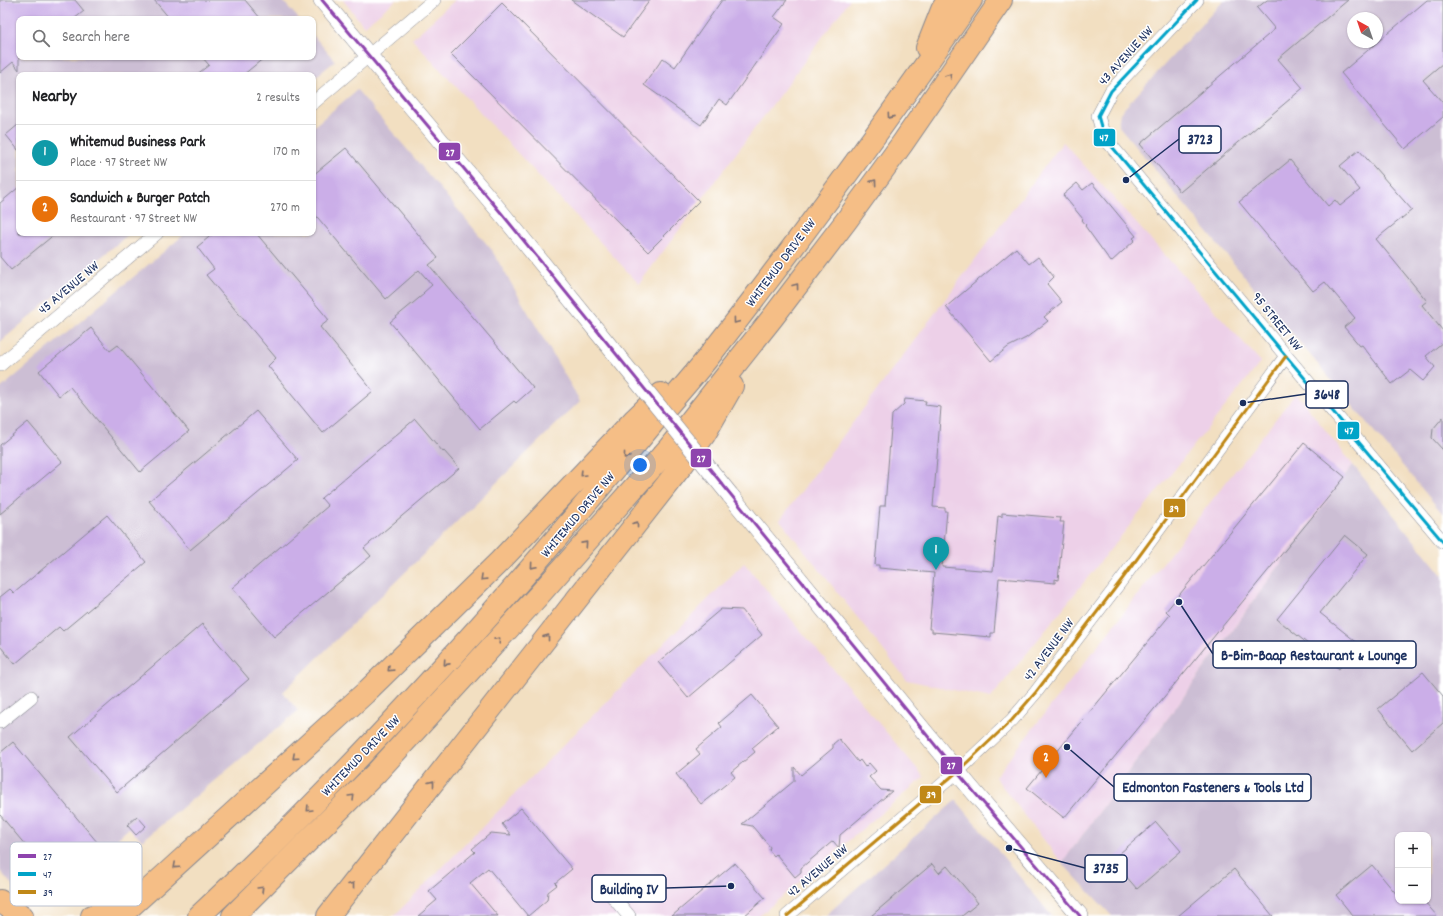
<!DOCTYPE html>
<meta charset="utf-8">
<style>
body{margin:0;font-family:Dekko,sans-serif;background:#f2f2f2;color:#202124}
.controls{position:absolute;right:12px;bottom:12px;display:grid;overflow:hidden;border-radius:8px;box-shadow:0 1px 3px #0004}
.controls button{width:36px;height:36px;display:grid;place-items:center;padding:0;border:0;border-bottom:1px solid #e0e0e0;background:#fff;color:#202124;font:20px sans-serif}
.compass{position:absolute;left:1347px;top:12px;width:36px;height:36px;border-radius:50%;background:#fff;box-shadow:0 1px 3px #0004;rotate:320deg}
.you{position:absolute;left:640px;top:465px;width:14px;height:14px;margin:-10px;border:3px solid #fff;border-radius:50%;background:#1a73e8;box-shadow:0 0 0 6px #1a73e833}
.badge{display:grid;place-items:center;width:26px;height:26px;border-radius:50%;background:#c8321e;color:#fff;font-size:13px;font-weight:700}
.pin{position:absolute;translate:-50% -33px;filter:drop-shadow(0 1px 2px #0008)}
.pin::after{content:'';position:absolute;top:21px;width:14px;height:12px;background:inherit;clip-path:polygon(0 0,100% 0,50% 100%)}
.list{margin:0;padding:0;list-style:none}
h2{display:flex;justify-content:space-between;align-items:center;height:52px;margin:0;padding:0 16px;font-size:17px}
h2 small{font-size:13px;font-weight:400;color:#757577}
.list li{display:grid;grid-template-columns:26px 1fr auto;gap:12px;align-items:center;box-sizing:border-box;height:56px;padding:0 16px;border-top:1px solid #e0e0e0}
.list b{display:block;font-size:15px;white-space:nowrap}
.list p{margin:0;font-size:13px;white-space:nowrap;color:#757577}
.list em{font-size:13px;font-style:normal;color:#757577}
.icon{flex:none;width:22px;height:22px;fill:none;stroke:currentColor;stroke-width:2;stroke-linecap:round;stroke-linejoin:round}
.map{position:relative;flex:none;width:1443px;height:916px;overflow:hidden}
.search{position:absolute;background:#fff;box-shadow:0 1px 3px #0004;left:16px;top:16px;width:300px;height:44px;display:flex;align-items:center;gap:10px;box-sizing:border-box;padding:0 14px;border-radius:8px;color:#757577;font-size:15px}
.panel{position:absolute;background:#fff;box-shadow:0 1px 3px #0004;left:16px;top:72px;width:300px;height:164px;border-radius:8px}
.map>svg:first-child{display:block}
.built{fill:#edd0e8}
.industrial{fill:#ccbed4;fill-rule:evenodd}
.building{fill:#cbaee8}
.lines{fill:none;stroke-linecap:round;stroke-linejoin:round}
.minor-casing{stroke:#868790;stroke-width:14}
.tertiary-casing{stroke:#868790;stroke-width:18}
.motorway-casing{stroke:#868790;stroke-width:24}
.minor{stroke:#fff;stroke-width:13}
.tertiary{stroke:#fff;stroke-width:17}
.motorway{stroke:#f5be86;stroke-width:22}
.tertiary-bridge-casing{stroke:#868790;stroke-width:18;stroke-linecap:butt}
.tertiary-bridge{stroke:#fff;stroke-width:17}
.bus-1-casing{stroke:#fff;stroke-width:6}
.bus-2-casing{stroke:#fff;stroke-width:6}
.bus-3-casing{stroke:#fff;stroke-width:6}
.bus-1{stroke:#8e44ad;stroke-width:3}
.bus-2{stroke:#01a3c8;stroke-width:3}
.bus-3{stroke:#c08818;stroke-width:3}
.oneway{stroke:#7d6f70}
.labels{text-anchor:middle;stroke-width:3;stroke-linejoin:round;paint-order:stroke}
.street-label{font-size:14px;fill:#1b2f5e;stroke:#fff}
.key{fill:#fff;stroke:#bbc1cf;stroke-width:1}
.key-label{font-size:11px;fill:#1b2f5e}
.leader{fill:none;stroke:#1b2f5e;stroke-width:1.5}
.callout-dot{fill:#1b2f5e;stroke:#fff;stroke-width:1.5}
.callout{fill:#fff;stroke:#1b2f5e;stroke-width:1.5}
.callout-label{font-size:15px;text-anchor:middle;font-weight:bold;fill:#1b2f5e}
.line-badge{stroke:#fff;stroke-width:1.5}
.badge-label{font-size:11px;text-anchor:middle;font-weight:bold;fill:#fff}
</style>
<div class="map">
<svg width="1443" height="916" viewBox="0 0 1443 916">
<rect width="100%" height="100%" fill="#fff"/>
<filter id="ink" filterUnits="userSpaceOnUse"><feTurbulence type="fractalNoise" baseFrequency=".025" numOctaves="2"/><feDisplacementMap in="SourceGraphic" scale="8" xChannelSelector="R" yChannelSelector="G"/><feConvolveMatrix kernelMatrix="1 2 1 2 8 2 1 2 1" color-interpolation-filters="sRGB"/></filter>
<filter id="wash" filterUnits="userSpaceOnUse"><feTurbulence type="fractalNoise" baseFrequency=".012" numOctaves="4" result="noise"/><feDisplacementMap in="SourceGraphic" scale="16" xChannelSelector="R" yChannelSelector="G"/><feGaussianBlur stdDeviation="0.9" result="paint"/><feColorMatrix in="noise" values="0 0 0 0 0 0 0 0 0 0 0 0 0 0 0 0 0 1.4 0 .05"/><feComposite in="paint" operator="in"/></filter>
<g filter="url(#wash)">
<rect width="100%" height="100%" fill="#f2dfc1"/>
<path class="built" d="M343 0H396L364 26Z
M455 0H850L639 284 412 39Z
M1063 142 1261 362 991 698 907 680 780 520Z
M1296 393 1353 465 1062 863 995 777Z
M744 563 924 777 759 916H394Z"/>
<path class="industrial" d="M0 0H282L299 19H19V57H313V35L335 61 313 79V75H19V233H130L0 342Z
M1224 0H1443V514L1118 125 1120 113ZM1353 18H1377V42H1353Z
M357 90 491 249 580 401 283 692 298 711 142 841 130 827 46 905 27 902 0 871V389L186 233H313V127Z
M1353 465 1443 576V916H1112L1062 863ZM1398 835H1428V901H1398Z
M956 800 1052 916H825Z"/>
<g id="blocks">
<path class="building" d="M0 0H75L84 11 74 19H19V70L13 62 0 73Z
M154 0H245L261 19H170Z
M571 0H650L623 37Z
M722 0H787L774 17 784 24 727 105 719 99 701 125 644 85 663 58 675 67Z
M1267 0H1348L1278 59 1303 88 1180 192 1140 144 1275 29 1257 8Z
M1427 0H1443V63L1423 80 1443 103V117L1405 149 1341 73Z
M502 3 699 201 648 252 451 54Z
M202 57H265L243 75H196L209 65Z
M19 124V151L6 135Z
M346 148 438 258 429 265 533 388 516 403 514 401 480 429 390 322 424 294 423 293 432 285 419 270 386 299 313 212V175Z
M1359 150 1412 210 1376 239 1427 301 1422 305 1443 331V342L1426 356 1435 367 1423 381 1410 370 1392 384 1362 345 1360 346 1344 327 1355 318 1325 282 1313 291 1239 202 1290 160 1328 206 1335 200 1340 206 1360 190 1340 166Z
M1077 183 1083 190 1092 183 1136 236 1133 238 1135 240 1111 262 1085 226 1086 225 1082 220 1083 219 1063 195Z
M19 187V233H56L11 270 0 257V203Z
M214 233H256L329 320 320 327 373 391 323 433 268 366 276 358 206 275 214 269 197 247Z
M1016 248 1029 264 1038 257 1054 277 1047 284 1062 302 1044 317 1048 321 1026 338 1008 347 991 361 946 307Z
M91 328 110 351 118 345 189 431 140 472 70 387 59 396 39 371Z
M905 399 926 401 925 405 941 407 933 507 945 508V511H947L942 567 993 571 998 516 1002 517V513L1061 518 1060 522H1064L1058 580 1055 579V583L999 578 994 633H991V637L932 632V629H929L934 573 879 568V565H875L880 506H885L892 415 904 404Z
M256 411 298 460 190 550 149 501Z
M1443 417V450L1432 438 1433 429Z
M415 419 443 452 444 451 459 468 364 548 371 556 274 637 232 588 328 506 321 498Z
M28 422 62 462 0 514V445Z
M1304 443 1345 477 1207 645 1064 818 1027 788 1170 615 1166 611Z
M107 515 146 562 63 631 59 627 15 664 0 646V597L10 589 14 593Z
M1345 535 1368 554 1320 613 1359 644 1339 669 1277 619Z
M721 609 742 610 762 635 688 698 658 662Z
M202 624 249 679 117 792 70 737Z
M1423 672 1443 696V723L1412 750 1378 709Z
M752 695 778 726 752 748 755 752 731 772 735 777 701 804 676 774 700 754 696 749 722 727 719 723Z
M839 739 858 762 860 760 865 767 869 763 876 771 869 777 881 790 892 791 840 835 839 848 833 841 801 868V872L795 877 776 854 774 856 769 850 770 847 752 826 742 824 794 781V767L801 775 833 748V744Z
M13 742 103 849 59 885 0 815V753Z
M521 808 572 869 555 883 557 885 548 892 547 900 528 916 488 868 470 883 498 916H418L437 900 429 891 475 852 472 849 491 833 511 835 502 824Z
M137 816 146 826 136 835 127 825Z
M1156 822 1181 851 1137 889 1112 860Z
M735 863 765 898 744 916H672Z
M932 864 939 873 947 866 978 903 962 916H871Z
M1372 865 1398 896V901H1424L1437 916H1353L1336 895Z
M1234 869 1273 916H1178Z"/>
</g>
</g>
<g filter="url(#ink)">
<use href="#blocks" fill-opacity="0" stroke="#868790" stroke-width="1"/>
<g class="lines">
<defs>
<path id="minor" d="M1197 0 1111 91 1098 116 1104 137 1286 356 1443 542
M313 103 434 0
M0 365 157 233
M0 722 31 697
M609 892 629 916
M787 916 957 772 1012 720 1036 692 1123 578 1286 356"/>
<path id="tertiary" d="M322 0 502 214 618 357
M730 495 968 785 1080 916"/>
<path id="motorway" d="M927 48 942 10 948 0
M0 901 22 916
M92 916 133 902
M120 916 365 693 500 561 633 421 661 394
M199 916C298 824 390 726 480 626 539 560 596 492 652 424 671 401 692 378 710 355 801 239 887 121 971 0
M233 916 377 772 539 595 669 448 773 317 846 221 902 144 1001 0
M328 916 683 464 704 435 732 386"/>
</defs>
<use href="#minor" class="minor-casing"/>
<use href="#tertiary" class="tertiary-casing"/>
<use href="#motorway" class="motorway-casing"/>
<use href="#minor" class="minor"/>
<use href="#tertiary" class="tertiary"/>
<use href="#motorway" class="motorway"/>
<defs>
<path id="tertiary-bridge" d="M618 357 730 495"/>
</defs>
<use href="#tertiary-bridge" class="tertiary-bridge-casing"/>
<use href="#tertiary-bridge" class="tertiary-bridge"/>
<defs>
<path id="bus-1" d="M322 0 502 214 957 772 1080 916"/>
<path id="bus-2" d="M1197 0 1111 91 1098 116 1104 137 1286 356 1443 542"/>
<path id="bus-3" d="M787 916 957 772 1012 720 1036 692 1123 578 1286 356"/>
</defs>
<use href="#bus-1" class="bus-1-casing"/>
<use href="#bus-2" class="bus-2-casing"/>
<use href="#bus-3" class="bus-3-casing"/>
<use href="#bus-1" class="bus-1"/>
<use href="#bus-2" class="bus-2"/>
<use href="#bus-3" class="bus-3"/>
</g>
<defs><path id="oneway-chevron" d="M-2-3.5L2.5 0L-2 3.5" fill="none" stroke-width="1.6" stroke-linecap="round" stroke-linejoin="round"/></defs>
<g class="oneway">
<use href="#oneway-chevron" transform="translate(949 76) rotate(-56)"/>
<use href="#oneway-chevron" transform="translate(890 116) rotate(125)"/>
<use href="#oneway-chevron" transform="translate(874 182) rotate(-54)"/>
<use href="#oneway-chevron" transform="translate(796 286) rotate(-53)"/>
<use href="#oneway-chevron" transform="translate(736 321) rotate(127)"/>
<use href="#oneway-chevron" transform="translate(626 456) rotate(129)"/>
<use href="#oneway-chevron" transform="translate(583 474) rotate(134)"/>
<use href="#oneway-chevron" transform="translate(636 524) rotate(-52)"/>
<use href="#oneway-chevron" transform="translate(585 544) rotate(-48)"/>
<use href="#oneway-chevron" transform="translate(533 566) rotate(131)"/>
<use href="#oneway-chevron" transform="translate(483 578) rotate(136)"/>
<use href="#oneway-chevron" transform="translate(547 637) rotate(-52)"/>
<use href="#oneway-chevron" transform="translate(498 640) rotate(-48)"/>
<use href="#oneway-chevron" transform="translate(446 663) rotate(132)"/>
<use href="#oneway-chevron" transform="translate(390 669) rotate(136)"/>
<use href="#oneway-chevron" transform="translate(295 757) rotate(138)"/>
<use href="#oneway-chevron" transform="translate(432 783) rotate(-52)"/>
<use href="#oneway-chevron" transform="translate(352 797) rotate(-45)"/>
<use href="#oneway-chevron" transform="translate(309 809) rotate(134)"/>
<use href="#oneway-chevron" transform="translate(176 866) rotate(138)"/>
<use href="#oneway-chevron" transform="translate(352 885) rotate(-52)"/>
<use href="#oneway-chevron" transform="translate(261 889) rotate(-45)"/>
</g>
</g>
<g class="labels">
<g class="street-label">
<text transform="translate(1125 55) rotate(-48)" y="5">43 AVENUE NW</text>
<text transform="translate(780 262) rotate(-53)" y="5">WHITEMUD DRIVE NW</text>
<text transform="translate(68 287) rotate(-40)" y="5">45 AVENUE NW</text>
<text transform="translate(1278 321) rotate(51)" y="5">95 STREET NW</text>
<text transform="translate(577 514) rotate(-50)" y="5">WHITEMUD DRIVE NW</text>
<text transform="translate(1048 649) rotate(-53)" y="5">42 AVENUE NW</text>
<text transform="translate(360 755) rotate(-46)" y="5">WHITEMUD DRIVE NW</text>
<text transform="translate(817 870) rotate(-40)" y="5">42 AVENUE NW</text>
</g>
</g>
<rect x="10" y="842" width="132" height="64" rx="6" class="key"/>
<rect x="18" y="854" width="18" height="4" fill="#8e44ad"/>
<rect x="18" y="872" width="18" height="4" fill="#01a3c8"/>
<rect x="18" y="890" width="18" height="4" fill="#c08818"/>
<g class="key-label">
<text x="43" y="860">27</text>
<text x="43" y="878">47</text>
<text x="43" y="896">39</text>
</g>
<path class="leader" d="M1126 180L1179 139M1243 403L1306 394M1179 602L1213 654M1067 747L1114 787M1009 848L1085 868M731 886L666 888"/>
<g class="callout-dot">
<circle cx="1126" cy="180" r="4"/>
<circle cx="1243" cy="403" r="4"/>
<circle cx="1179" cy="602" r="4"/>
<circle cx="1067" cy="747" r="4"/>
<circle cx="1009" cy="848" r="4"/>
<circle cx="731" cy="886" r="4"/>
</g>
<g class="callout">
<rect x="1179" y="126" width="42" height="27" rx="4"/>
<rect x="1306" y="381" width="42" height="27" rx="4"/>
<rect x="1213" y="641" width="203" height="27" rx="4"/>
<rect x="1114" y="774" width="197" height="27" rx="4"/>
<rect x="1085" y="855" width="42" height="27" rx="4"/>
<rect x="592" y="875" width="74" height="27" rx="4"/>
</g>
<g class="callout-label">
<text x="1200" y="144">3723</text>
<text x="1327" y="399">3648</text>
<text x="1314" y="660">B-Bim-Baap Restaurant &amp; Lounge</text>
<text x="1213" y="792">Edmonton Fasteners &amp; Tools Ltd</text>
<text x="1106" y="873">3735</text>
<text x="629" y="894">Building IV</text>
</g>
<g class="line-badge">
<rect x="1093" y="128" width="23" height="19" rx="4" fill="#01a3c8"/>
<rect x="438" y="142" width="23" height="19" rx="4" fill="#8e44ad"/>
<rect x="1337" y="421" width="23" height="19" rx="4" fill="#01a3c8"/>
<rect x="690" y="448" width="22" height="20" rx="4" fill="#8e44ad"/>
<rect x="1163" y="498" width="23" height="20" rx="4" fill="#c08818"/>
<rect x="940" y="756" width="23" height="19" rx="4" fill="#8e44ad"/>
<rect x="919" y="785" width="23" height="19" rx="4" fill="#c08818"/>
</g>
<g class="badge-label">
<text x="1104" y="141">47</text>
<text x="450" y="156">27</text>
<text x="1349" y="434">47</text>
<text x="701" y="462">27</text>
<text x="1174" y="512">39</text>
<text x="951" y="769">27</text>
<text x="931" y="798">39</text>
</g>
</svg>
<div class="controls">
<button>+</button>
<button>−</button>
</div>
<svg class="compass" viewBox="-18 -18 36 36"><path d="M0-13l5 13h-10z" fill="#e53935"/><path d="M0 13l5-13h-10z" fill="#757577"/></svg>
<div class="you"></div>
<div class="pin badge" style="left:936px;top:570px;background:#0f9aa8">1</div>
<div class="pin badge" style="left:1046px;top:778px;background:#e8710a">2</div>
<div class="search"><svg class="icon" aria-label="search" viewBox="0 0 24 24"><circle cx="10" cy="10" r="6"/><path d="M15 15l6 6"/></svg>Search here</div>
<section class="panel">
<h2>Nearby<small>2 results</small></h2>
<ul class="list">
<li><span class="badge" style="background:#0f9aa8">1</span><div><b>Whitemud Business Park</b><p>Place · 97 Street NW</p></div><em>170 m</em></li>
<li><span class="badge" style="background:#e8710a">2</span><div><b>Sandwich &amp; Burger Patch</b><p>Restaurant · 97 Street NW</p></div><em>270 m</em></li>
</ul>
</section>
</div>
